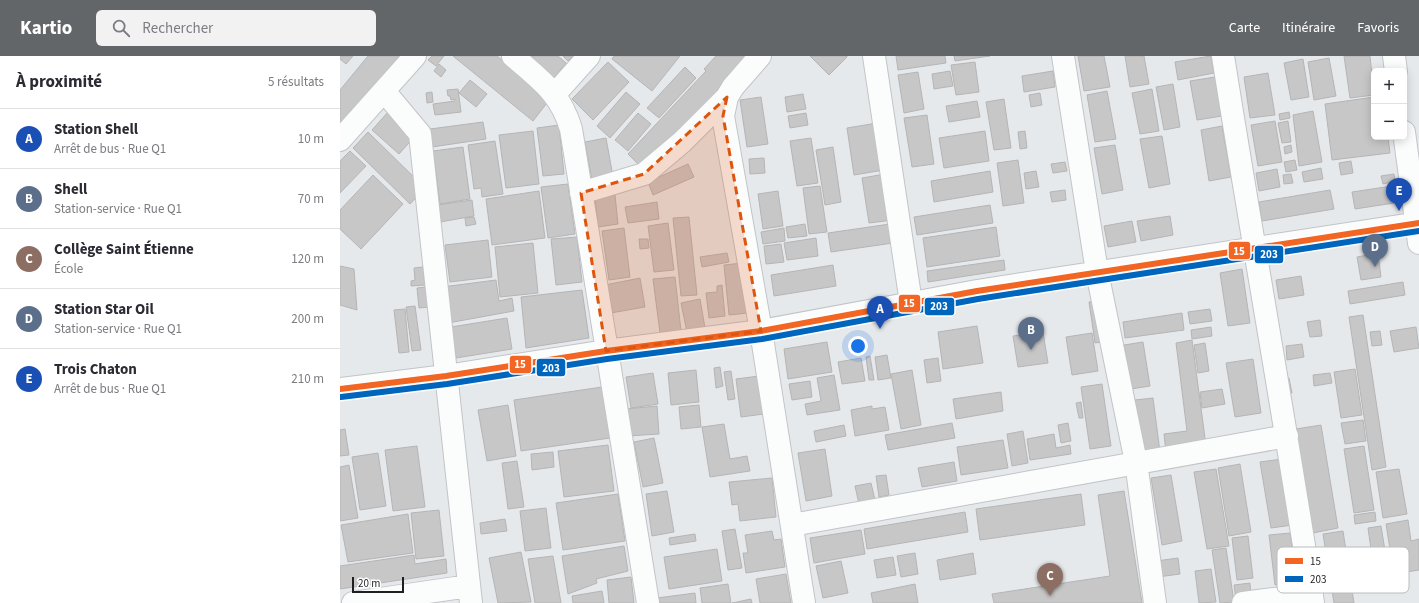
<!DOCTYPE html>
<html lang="fr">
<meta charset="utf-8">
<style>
body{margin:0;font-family:"Source Sans 3",sans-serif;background:#f2f2f3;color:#2b2b33}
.controls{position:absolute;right:12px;top:12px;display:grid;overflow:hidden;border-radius:6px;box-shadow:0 2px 10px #0003}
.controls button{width:36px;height:36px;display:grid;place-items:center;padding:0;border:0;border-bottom:1px solid #e1e1e2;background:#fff;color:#2b2b33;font:20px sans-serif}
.scale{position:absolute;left:12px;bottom:10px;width:52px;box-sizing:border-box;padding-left:4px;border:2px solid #1d1f21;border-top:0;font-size:11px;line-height:14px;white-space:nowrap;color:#1d1f21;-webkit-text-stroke:3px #fff;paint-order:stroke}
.you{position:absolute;left:518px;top:290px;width:14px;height:14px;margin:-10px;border:3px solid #fff;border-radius:50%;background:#1a73e8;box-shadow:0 0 0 6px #1a73e833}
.badge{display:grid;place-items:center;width:26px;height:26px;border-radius:50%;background:#636668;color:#fff;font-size:13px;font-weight:700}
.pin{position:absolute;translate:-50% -33px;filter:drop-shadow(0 1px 2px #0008)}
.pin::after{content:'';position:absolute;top:21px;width:14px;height:12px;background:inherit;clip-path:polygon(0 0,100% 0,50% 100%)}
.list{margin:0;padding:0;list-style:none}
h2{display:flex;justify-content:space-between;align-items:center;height:52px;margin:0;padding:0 16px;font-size:17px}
h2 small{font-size:13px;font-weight:400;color:#7c7c81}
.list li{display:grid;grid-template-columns:26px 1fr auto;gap:12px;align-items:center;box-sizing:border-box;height:60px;padding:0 16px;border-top:1px solid #e1e1e2}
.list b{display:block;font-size:15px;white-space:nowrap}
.list p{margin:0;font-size:13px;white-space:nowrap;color:#7c7c81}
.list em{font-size:13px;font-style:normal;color:#7c7c81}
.icon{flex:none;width:22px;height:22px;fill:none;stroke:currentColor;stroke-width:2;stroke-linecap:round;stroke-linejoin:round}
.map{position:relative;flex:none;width:1079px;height:547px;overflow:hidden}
header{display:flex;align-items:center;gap:24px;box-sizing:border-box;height:56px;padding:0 20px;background:#636668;color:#fff}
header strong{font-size:19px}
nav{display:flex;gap:22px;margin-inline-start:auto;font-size:14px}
.search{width:280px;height:36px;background:#f2f2f3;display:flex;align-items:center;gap:10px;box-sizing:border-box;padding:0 14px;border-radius:6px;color:#7c7c81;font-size:15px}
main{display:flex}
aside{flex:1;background:#fff}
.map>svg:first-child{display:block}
.building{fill:#c7c7c8;stroke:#b5b5b6}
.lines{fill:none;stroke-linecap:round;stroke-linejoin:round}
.minor-casing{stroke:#c2c4c7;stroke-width:24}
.minor{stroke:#fbfcfc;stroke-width:22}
.bus-1-casing{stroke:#fff;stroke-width:9}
.bus-2-casing{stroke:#fff;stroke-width:9}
.bus-1{stroke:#f26522;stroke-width:6}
.bus-2{stroke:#0065bd;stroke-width:6}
.marked{fill:#de560d;fill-opacity:0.2;stroke:#de560d;stroke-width:3;stroke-dasharray:8 5;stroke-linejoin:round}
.key{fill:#fff;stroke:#bbbcbc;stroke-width:1}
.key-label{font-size:11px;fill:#1d1f21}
.line-badge{stroke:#fff;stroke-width:1.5}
.badge-label{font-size:11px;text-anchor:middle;font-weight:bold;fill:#fff}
</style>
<header>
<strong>Kartio</strong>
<div class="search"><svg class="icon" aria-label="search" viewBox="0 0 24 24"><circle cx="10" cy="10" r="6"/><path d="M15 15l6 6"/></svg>Rechercher</div>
<nav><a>Carte</a><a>Itinéraire</a><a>Favoris</a></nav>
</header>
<main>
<aside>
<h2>À proximité<small>5 résultats</small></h2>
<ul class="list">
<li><span class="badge" style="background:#1a4fb4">A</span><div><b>Station Shell</b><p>Arrêt de bus · Rue Q1</p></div><em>10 m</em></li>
<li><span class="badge" style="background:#5c6f8a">B</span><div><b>Shell</b><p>Station-service · Rue Q1</p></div><em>70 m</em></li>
<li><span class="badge" style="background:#8d6e63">C</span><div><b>Collège Saint Étienne</b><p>École</p></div><em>120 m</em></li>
<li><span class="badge" style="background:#5c6f8a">D</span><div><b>Station Star Oil</b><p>Station-service · Rue Q1</p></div><em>200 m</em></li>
<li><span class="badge" style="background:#1a4fb4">E</span><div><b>Trois Chaton</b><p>Arrêt de bus · Rue Q1</p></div><em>210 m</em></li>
</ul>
</aside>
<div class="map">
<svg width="1079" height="547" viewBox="0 0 1079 547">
<rect width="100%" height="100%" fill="#e6e9ec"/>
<path class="building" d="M0 0H13L6 8 0 3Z
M28 0H59L0 72V34Z
M92 0H104L96 10 88 4Z
M113 0H157L210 43 193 65Z
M186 0H218L226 7 213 23Z
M223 0H233L228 5Z
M274 0H340L312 35 272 3Z
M376 0H410L305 115 288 98 366 15 364 13Z
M470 0H507V1L489 19Z
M556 0H605L606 7 558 14Z
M614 0H650L615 5Z
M738 0H764L770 31 744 35Z
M785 0H804L809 28 790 31Z
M871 0 874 17 838 24 835 6Z
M1004 0H1030L1034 39 1010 42Z
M989 2 996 40 974 44 968 6Z
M963 3 969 41 951 44 944 7Z
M268 6 289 26 253 64 232 43Z
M635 6 639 36 616 39 611 9Z
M99 8 106 14 101 21 94 15Z
M345 11 356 22 319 62 307 52Z
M610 15 613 30 594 33 592 18Z
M713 15 715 31 684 36 682 20Z
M578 16 584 53 564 57 558 19Z
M928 17 935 59 910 62 904 21Z
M875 21 882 60 857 64 850 25Z
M130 24 147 38 136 51 119 37Z
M833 28 840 71 824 74 816 31Z
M118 33 121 56 95 59 93 48 115 45V43L111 44 110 40H108L107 34Z
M812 33 819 75 800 78 792 37Z
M767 35 776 83 755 86 747 39Z
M92 36 93 46 87 47 86 37Z
M286 36 300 48 270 82 257 70Z
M700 37 702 49 691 51 689 39Z
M463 38 466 53 447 56 445 41Z
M421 41 428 88 407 91 400 44Z
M1034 41V81H1048L1050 97 992 104 985 48Z
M664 43 671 92 654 94 646 46Z
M637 45 640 61 609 66 606 50Z
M973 55 982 106 959 110 953 59Z
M48 56 75 80 59 98 32 74Z
M949 56 950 62 940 64 939 58Z
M298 57 311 68 288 95 275 84Z
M466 57 468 69 450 72 448 60Z
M587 59 594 108 572 111 564 62Z
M935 65 942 106 918 110 911 69Z
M948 65 951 86 942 87 938 67Z
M143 66 146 83 92 91 90 73Z
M537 67 544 114 514 119 507 72Z
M219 69 224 118 203 120 197 72Z
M882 70 891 121 869 125 861 74Z
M193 75 199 128 166 132 159 79Z
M645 75 649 105 604 112 599 82Z
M685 75 687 92 680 93 678 76Z
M28 76 85 132 70 148 13 92Z
M822 80 830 128 809 132 800 83Z
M266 82 274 126 253 129 245 86Z
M471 82 478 127 457 130 450 85Z
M155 85 163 138 142 141 141 132 134 133 128 89Z
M775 89 783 134 762 138 754 92Z
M951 89 952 96 945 98 944 91Z
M123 91 130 143 100 148 93 95Z
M493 91 501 146 485 149 476 94Z
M10 95 26 110 0 137V105Z
M424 102 425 117 410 118 409 103Z
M678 104 684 147 663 150 657 107Z
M955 104 957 114 946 116 944 106Z
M1011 105 1013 117 1001 119 999 107Z
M725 106 727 115 713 117 711 108Z
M348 108 354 121 313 139 308 126Z
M981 112 983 123 964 126 962 116Z
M937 113 940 131 919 135 916 117Z
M650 115 653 136 594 146 591 125Z
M696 115 699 131 686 133 684 117Z
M545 118 553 164 529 167 522 122Z
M951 118 953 127 944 128 943 119Z
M1054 118 1055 125 1043 128 1041 120Z
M33 119 63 148 21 193 0 173V154Z
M228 128 235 178 208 182 201 131Z
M480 130 487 176 469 178 463 132Z
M1052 130 1054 147 1015 153 1012 136Z
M725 134 726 144 712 146 710 136Z
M990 134 994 153 922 165 919 146Z
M199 135 205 182 152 189 146 143Z
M438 135 443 170 423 173 418 138Z
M275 139 278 168 258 171 255 141Z
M132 144 134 160 100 166 97 149Z
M317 146 319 163 288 167 285 151Z
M650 149 653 167 577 179 574 161Z
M830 160 833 179 801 185 797 165Z
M134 161 136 168 126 170 125 162Z
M349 161 357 239 341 240 333 162Z
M792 165 796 186 768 191 764 170Z
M328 167 334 214 314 216 308 170Z
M465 168 467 180 448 182 446 171Z
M550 168 553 187 491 196 488 177Z
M656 171 660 200 587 211 583 182Z
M284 172 290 221 269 224 262 175Z
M444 172 445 185 423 188 421 176Z
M237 181 242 226 216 229 211 183Z
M476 182 478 200 447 204 444 187Z
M299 183H308L309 192 300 193Z
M148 184 152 221 110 226 105 189Z
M193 187 198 237 160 241 155 191Z
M441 188 444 206 426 208 424 190Z
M387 197 389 206 362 211 360 201Z
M1038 197 1041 221 1021 224 1017 201Z
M664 204 665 214 588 226 587 215Z
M403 207 408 257 389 259 384 209Z
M493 209 496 230 434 240 431 219Z
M0 210 14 213 17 254 0 249Z
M83 211 85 229 71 230V225L75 224 74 212Z
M902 213 910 267 888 270 880 217Z
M961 220 964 239 939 243 936 224Z
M335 221 341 275 320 277 313 223Z
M300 222 305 251 265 258 260 230Z
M156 224 159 245 172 242 174 255 108 267 102 231Z
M1063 226 1065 239 1010 248 1008 235Z
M382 229 385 260 369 262 366 237 377 236V230Z
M86 231 89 251 79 252 77 232Z
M242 234 249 282 186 292 181 241Z
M360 243 365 272 347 276 341 247Z
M755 245 761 286 755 287 749 246Z
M75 250 81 294 72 295 66 251Z
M65 253 69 296 59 297 54 254Z
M870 253 872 265 850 268 848 256Z
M842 257 844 274 785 282 783 266Z
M1023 259 1046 411 1032 414 1009 261Z
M167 262 172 293 116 302 111 271Z
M980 264 982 280 970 281 967 266Z
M637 270 643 307 603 313 598 276Z
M871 271 872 280 852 283 851 274Z
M1076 271 1079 292 1054 296 1050 275Z
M1040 275 1042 289 1032 290 1030 276Z
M703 276 708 307 678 311 673 280Z
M752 277 758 315 732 319 726 281Z
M852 284 866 390 826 397 824 378 847 375 836 287Z
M487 286 492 316 448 323 444 293Z
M803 286 810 330 791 333 784 289Z
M865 287 869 315 858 317 854 289Z
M962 288 964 301 947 304 946 290Z
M547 299 551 322 538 324 535 301Z
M530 300 534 324H529L526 301Z
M521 302 525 325 502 328 498 306Z
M598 302 601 325 587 327 584 304Z
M913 303 921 357 895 361 886 307Z
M380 311 383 330 376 332 374 312Z
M1015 313 1022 359 1001 362 994 316Z
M356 314 359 346 331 349 328 317Z
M572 314 581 369 561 373 551 318Z
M391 315 395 343 388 344 384 316Z
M313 317 318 348 291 352 286 321Z
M990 317 992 327 974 330 973 319Z
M494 319 500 354 467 359 465 348 481 345 477 322Z
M419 320 424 358 401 361 396 323Z
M949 322 952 337 942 338 939 324Z
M470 325 472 341 452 344 449 328Z
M762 328 771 390 750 393 741 331Z
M262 331 270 382 181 395 174 344Z
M882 333 885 348 862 352 860 336Z
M661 336 663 355 616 363 613 343Z
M813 342 820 396 802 398 795 344Z
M741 346 743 362H739L736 347Z
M168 349 176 400 147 405 138 354Z
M359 349 361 371 341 373 339 351Z
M317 350 319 378 288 380 286 353Z
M532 350V353L545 351 549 374 515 380 511 354Z
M1023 364 1026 385 1005 388 1001 367Z
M612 367 615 382 548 394 545 379Z
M728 367 731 385 721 387 718 369Z
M384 368 390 403 407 400 410 415 370 421 362 371Z
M504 369 506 380 476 386 474 375Z
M981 369 998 472 973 477 956 373Z
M5 373 9 399 0 400V374Z
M683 375 688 407 672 410 667 378Z
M714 378 716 392 730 389 731 398 690 404 687 383Z
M314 382 323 427 303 431 294 386Z
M663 384 668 412 621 419 617 391Z
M268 389 274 435 224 441 218 395Z
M77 390 85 451 53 455 45 394Z
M1024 390 1034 454 1014 457 1004 393Z
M485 393 492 440 466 445 458 397Z
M213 396 214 411 192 414 191 398Z
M38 397 46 450 20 454 12 401Z
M942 403 953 469 931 472 920 406Z
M177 405 184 451 168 453 162 407Z
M614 406 617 425 582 431 578 412Z
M900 408 911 476 889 480 878 412Z
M9 409 18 462 0 465V411Z
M876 413 889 490 867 493 854 416Z
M1059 413 1067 458 1043 462 1036 416Z
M546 419 549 439 539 441 536 420Z
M831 419 842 485 822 489 811 422Z
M432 422 436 461 400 465 398 448 392 449 389 426Z
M531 427 535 444 519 448 515 430Z
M327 435 334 476 312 480 306 438Z
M784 435 802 547H654L652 538 770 520 758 439Z
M278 438 285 485 223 494 216 447Z
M741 438 745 469 640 484 636 453Z
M206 452 211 492 185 495 180 455Z
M99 454 104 500 76 503 71 457Z
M625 456 628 476 527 493 524 473Z
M1035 456 1036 465 1015 468 1014 459Z
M68 458 73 497 8 506 1 469Z
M165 463 167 475 141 478 140 467Z
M1068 464 1071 485 1079 483V514L1054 518 1046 468Z
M1041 470 1049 519 1035 521 1028 472Z
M395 473 402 512 388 514 382 475Z
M521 474 525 498 474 507 470 482Z
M432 475 434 484 441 483 445 511 406 517 403 497H408L405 479Z
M1003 475 1014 547H994L983 478Z
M950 477 957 526 935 529 929 479Z
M355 478 356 485 330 489 329 482Z
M908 480 913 522 897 524 892 482Z
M284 490 288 515 256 523 257 527 228 538 222 500Z
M886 492 894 546 880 547 872 494Z
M377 493 382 525 329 533 324 501Z
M181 496 191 546 158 547 149 502Z
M575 497 578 518 561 521 557 500Z
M633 497 636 518 600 524 597 504Z
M74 499 75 508 106 503 107 517 0 533V510Z
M213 500 221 547H195L188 503Z
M553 501 556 519 537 522 534 504Z
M838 502 840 518 818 521 816 505Z
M501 505 508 537 483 542 476 510Z
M871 513 876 546 859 547 855 515Z
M446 518 451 547H420L416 523Z
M291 521 294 547H269L267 524Z
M910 527 911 542 896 544 894 529Z
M388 528 391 547H362L360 532Z
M575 528 578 547H533L531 537Z
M262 535 264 547H233L232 540Z
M355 537 356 547H318L317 542Z
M411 543 412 547H392Z"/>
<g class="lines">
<defs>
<path id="minor" d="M173 0C200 24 220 36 231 73L308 547
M534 0 571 247
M723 0 757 216 796 406 815 547
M883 0C912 183 945 364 973 547
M1054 0 1056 15
M44 35 80 78 131 547
M215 38 249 0
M387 41 383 60 421 275 464 547
M1064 76 1079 187
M0 84 75 0
M241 137 304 118 342 86 387 41 393 31 420 0
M0 333 106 320 266 295 421 275 637 235 1079 167
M452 469 947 380
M13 547 129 530
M903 547 972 538"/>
</defs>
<use href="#minor" class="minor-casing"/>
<use href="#minor" class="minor"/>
<defs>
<path id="bus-1" d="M0 333 106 320 266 295 421 275 637 235 1079 167"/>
<path id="bus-2" d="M1 341 107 328 267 303 422 283 638 243 1079 175"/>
</defs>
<use href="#bus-1" class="bus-1-casing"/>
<use href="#bus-2" class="bus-2-casing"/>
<use href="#bus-1" class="bus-1"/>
<use href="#bus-2" class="bus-2"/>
</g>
<path class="marked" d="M387 41 383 60 421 275 266 295 241 137 304 118Z"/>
<rect x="937" y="491" width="132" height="46" rx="6" class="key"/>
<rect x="945" y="502" width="18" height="6" fill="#f26522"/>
<rect x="945" y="520" width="18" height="6" fill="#0065bd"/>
<g class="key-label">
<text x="970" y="509">15</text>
<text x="970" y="527">203</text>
</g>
<g class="line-badge">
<rect x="888" y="185" width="23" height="19" rx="4" fill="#f26522"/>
<rect x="914" y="189" width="30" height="19" rx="4" fill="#0065bd"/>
<rect x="558" y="238" width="23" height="19" rx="4" fill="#f26522"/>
<rect x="584" y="241" width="31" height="19" rx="4" fill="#0065bd"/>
<rect x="169" y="299" width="23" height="19" rx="4" fill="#f26522"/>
<rect x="196" y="302" width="30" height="19" rx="4" fill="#0065bd"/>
</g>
<g class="badge-label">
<text x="899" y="199">15</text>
<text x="929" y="202">203</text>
<text x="569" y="251">15</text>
<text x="599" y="254">203</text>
<text x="180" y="312">15</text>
<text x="211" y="316">203</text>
</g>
</svg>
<div class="controls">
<button>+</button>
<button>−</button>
</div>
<div class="scale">20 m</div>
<div class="you"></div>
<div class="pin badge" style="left:540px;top:273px;background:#1a4fb4">A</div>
<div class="pin badge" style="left:691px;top:294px;background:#5c6f8a">B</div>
<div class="pin badge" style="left:710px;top:540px;background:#8d6e63">C</div>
<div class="pin badge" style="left:1035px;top:211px;background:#5c6f8a">D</div>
<div class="pin badge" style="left:1059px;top:155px;background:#1a4fb4">E</div>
</div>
</main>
